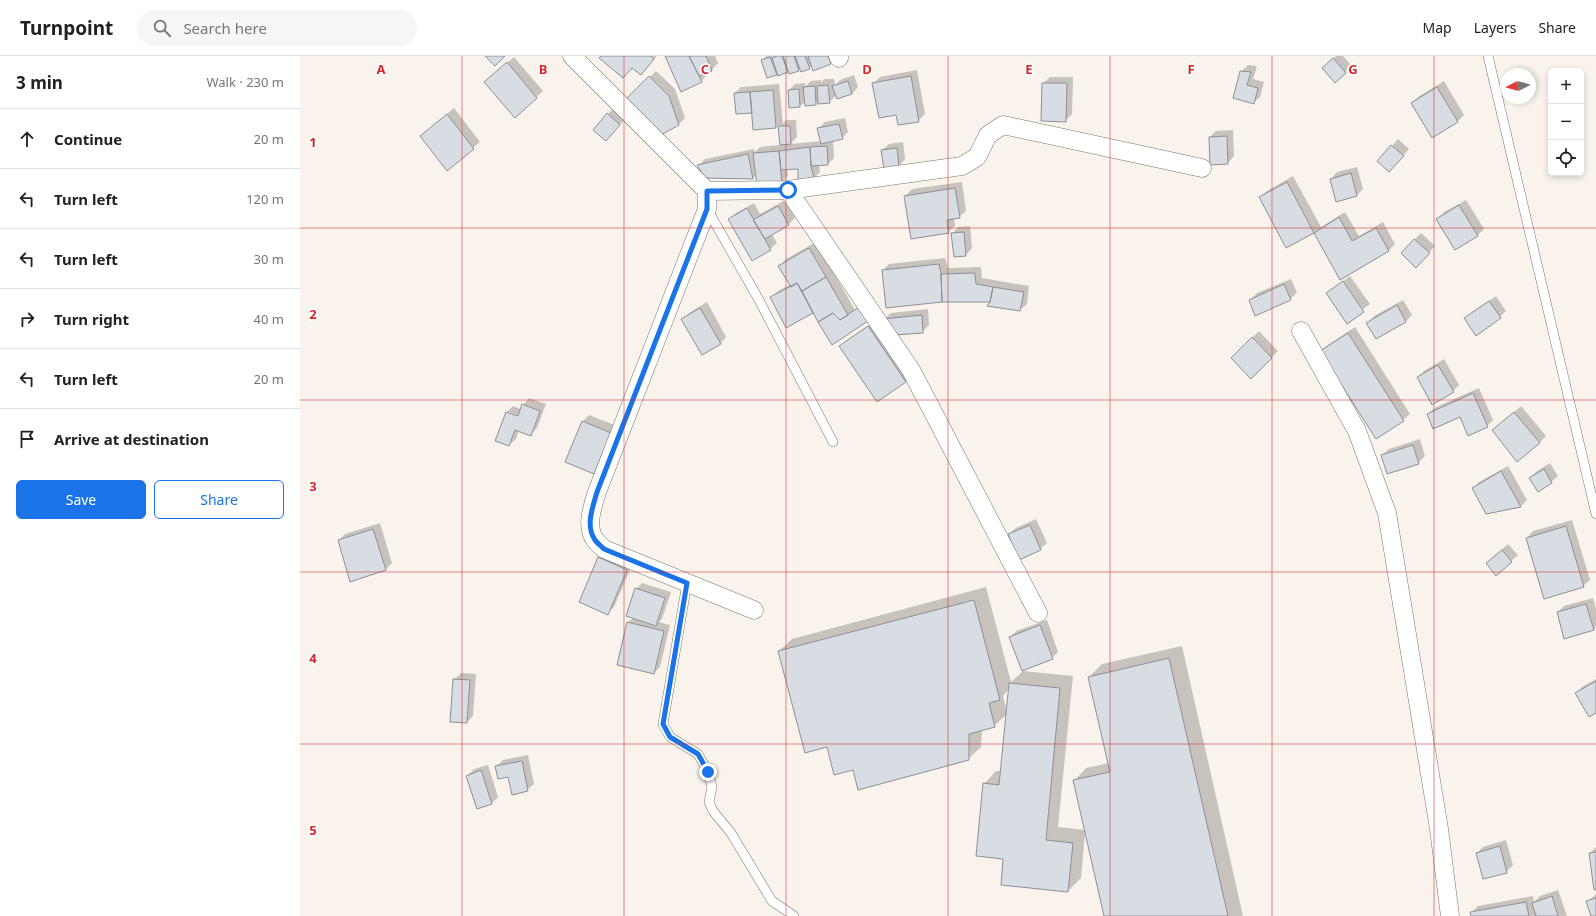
<!DOCTYPE html>
<meta charset="utf-8">
<style>
body{margin:0;font-family:"Noto Sans",sans-serif;background:#f6f6f6;color:#222}
.controls{position:absolute;right:12px;top:12px;display:grid;overflow:hidden;border-radius:6px;box-shadow:0 2px 6px #0003}
.controls button{width:36px;height:36px;display:grid;place-items:center;padding:0;border:0;border-bottom:1px solid #e0e0e0;background:#fff;color:#222;font:20px sans-serif}
.compass{position:absolute;left:1200px;top:12px;width:36px;height:36px;border-radius:50%;background:#fff;box-shadow:0 2px 6px #0003;rotate:264deg}
.stop{position:absolute;width:12px;height:12px;margin:-9px;border:3px solid #1a73e8;border-radius:50%;background:#fff}
.stop.end{background:#1a73e8;border-color:#fff;box-shadow:0 1px 4px #0008}
.list{margin:0;padding:0;list-style:none}
h2{display:flex;justify-content:space-between;align-items:center;height:52px;margin:0;padding:0 16px;font-size:17px}
h2 small{font-size:13px;font-weight:400;color:#767676}
.list li{display:grid;grid-template-columns:26px 1fr auto;gap:12px;align-items:center;box-sizing:border-box;height:60px;padding:0 16px;border-top:1px solid #e0e0e0}
.list b{display:block;font-size:15px;white-space:nowrap}
.list em{font-size:13px;font-style:normal;color:#767676}
.actions{display:flex;gap:8px;padding:12px 16px}
.actions a{flex:1;padding:9px 0;border:1px solid #1a73e8;border-radius:6px;text-align:center;font-size:14px;color:#1a73e8}
.actions .main{background:#1a73e8;color:#fff}
.icon{flex:none;width:22px;height:22px;fill:none;stroke:currentColor;stroke-width:2;stroke-linecap:round;stroke-linejoin:round}
.map{position:relative;flex:none;width:1296px;height:860px;overflow:hidden}
header{display:flex;align-items:center;gap:24px;box-sizing:border-box;height:56px;padding:0 20px;background:#fff;border-bottom:1px solid #e0e0e0}
header strong{font-size:19px}
nav{display:flex;gap:22px;margin-inline-start:auto;font-size:14px}
.search{width:280px;height:36px;background:#f6f6f6;display:flex;align-items:center;gap:10px;box-sizing:border-box;padding:0 14px;border-radius:22px;color:#767676;font-size:15px}
main{display:flex}
aside{flex:1;background:#fff}
.map>svg:first-child{display:block}
.shadow{fill:#0003;fill-rule:evenodd}
.building{fill:#d8dde4;stroke:#8c9096}
.lines{fill:none;stroke-linecap:round;stroke-linejoin:round}
.service-casing{stroke:#79746e;stroke-width:10}
.minor-casing{stroke:#79746e;stroke-width:19}
.service{stroke:#fff;stroke-width:9}
.minor{stroke:#fff;stroke-width:18}
.route{stroke:#1a73e8;stroke-width:5}
.grid{fill:none;stroke:#d62828;stroke-width:1;stroke-opacity:0.55}
.grid-label{font-size:13px;text-anchor:middle;font-weight:bold;fill:#d62828;stroke:#fff;stroke-width:3.5;stroke-linejoin:round;paint-order:stroke}
</style>
<header>
<strong>Turnpoint</strong>
<div class="search"><svg class="icon" aria-label="search" viewBox="0 0 24 24"><circle cx="10" cy="10" r="6"/><path d="M15 15l6 6"/></svg>Search here</div>
<nav><a>Map</a><a>Layers</a><a>Share</a></nav>
</header>
<main>
<aside>
<h2>3 min<small>Walk · 230 m</small></h2>
<ul class="list">
<li><svg class="icon" aria-label="ahead" viewBox="0 0 24 24"><path d="M12 20V5M6 11l6-6 6 6"/></svg><div><b>Continue</b></div><em>20 m</em></li>
<li><svg class="icon" aria-label="left" viewBox="0 0 24 24"><path d="M17 20v-9H6M10 6l-5 5 5 5"/></svg><div><b>Turn left</b></div><em>120 m</em></li>
<li><svg class="icon" aria-label="left" viewBox="0 0 24 24"><path d="M17 20v-9H6M10 6l-5 5 5 5"/></svg><div><b>Turn left</b></div><em>30 m</em></li>
<li><svg class="icon" aria-label="right" viewBox="0 0 24 24"><path d="M7 20v-9h11M14 6l5 5-5 5"/></svg><div><b>Turn right</b></div><em>40 m</em></li>
<li><svg class="icon" aria-label="left" viewBox="0 0 24 24"><path d="M17 20v-9H6M10 6l-5 5 5 5"/></svg><div><b>Turn left</b></div><em>20 m</em></li>
<li><svg class="icon" aria-label="arrive" viewBox="0 0 24 24"><path d="M6 21V4h12l-3 4 3 4H6"/></svg><div><b>Arrive at destination</b></div></li>
</ul>
<div class="actions"><a class="main">Save</a><a>Share</a></div>
</aside>
<div class="map">
<svg width="1296" height="860" viewBox="0 0 1296 860">
<rect width="100%" height="100%" fill="#f9f3ec"/>
<path class="shadow" d="M302 0H357L341 18 332 11Z
M367 0H415L418 7 412 14 406 16 407 19 401 25Z
M467 0H537V1L531 7 512 9 509 12H500L498 14 489 13 487 15 478 16 476 18 462 4Z
M1036 0H1043L1052 10 1035 25 1030 5Z
M214 1 243 35 215 60 192 20Z
M948 9 957 10 953 23 964 26 960 41 953 47 941 16Z
M617 14 625 58 618 65 597 58 574 27 580 21Z
M356 15 375 33 385 62 379 68 360 78 329 42Z
M554 19 558 31 552 38 537 39 529 46 519 44 516 48 506 45 500 50 489 34 495 28 505 27V31L511 25 521 24V27L524 23H534L535 29 540 24Z
M750 21H773L772 58 765 65 743 27Z
M1144 25 1164 59 1158 65 1132 81 1112 47 1118 41Z
M479 28 483 68 486 64H496L497 81 490 88 521 85 518 73 525 66 545 62 548 76 542 82 533 84 534 102 528 108 519 109 520 116 514 122 498 112 487 113 488 120 482 127 456 119 453 122 398 110 405 103 454 93 455 96 460 91 481 89 479 68 476 71 453 56 435 37 441 31Z
M154 52 180 86 147 114 121 80Z
M314 52 326 62 312 78 308 58Z
M933 74 934 100 928 107 910 81 916 75Z
M1098 83 1109 93 1096 108 1079 105Z
M603 86 605 103 599 110 582 94 589 88Z
M1057 111 1063 133 1057 139 1037 145 1031 123 1037 116Z
M993 120 1021 171 1045 156 1059 180 1083 166 1095 188 1089 194 1040 222 1014 175 986 191 960 141 967 135Z
M662 126 666 155 659 161 654 162 655 170 648 176 605 140 612 133Z
M485 144 495 162 489 168 472 178 477 187 470 193 430 163 436 157 454 147 460 158Z
M1166 144 1184 173 1177 180 1138 163 1144 156Z
M670 170 672 192 666 199 655 200 652 178 658 171Z
M1121 177 1135 190 1122 204 1102 197Z
M516 186 555 254 566 246 533 288 514 256 487 270 471 242 478 235 491 228 480 210 486 203Z
M645 202 648 212 681 211 682 222 729 230 727 248 720 254 692 245 583 214 589 208Z
M1050 220 1070 248 1047 266 1028 237Z
M991 223 997 237 990 243 950 244 957 237Z
M1196 240 1206 255 1200 261 1166 263 1172 256Z
M1103 244 1112 259 1105 266 1068 267 1074 260Z
M407 246 426 281 420 288 383 263 389 257Z
M628 253 629 269 622 276 584 263 591 257Z
M575 265 612 319 605 325 540 290 547 284Z
M1055 271 1110 358 1103 364 1021 295 1028 289Z
M959 275 978 295 951 322 932 302Z
M1144 303 1159 329 1153 335 1118 322 1124 315Z
M1179 332 1193 364 1187 370 1160 360 1128 358 1134 352Z
M229 342 246 348 237 372 231 378 219 374 216 383 209 389 207 356 213 350 221 353 223 349ZM209 356 223 361 222 363 209 358Z
M1221 350 1246 380 1239 387 1200 368Z
M289 359 317 370 300 411 293 417 283 365Z
M1120 383 1125 400 1118 407 1082 399 1089 393Z
M1250 407 1258 420 1251 426 1230 422 1237 415Z
M1208 410 1227 444 1221 450 1186 457 1173 432 1179 426Z
M736 463 747 487 740 493 709 478 716 472Z
M1272 464 1290 524 1283 530 1227 482 1233 475Z
M80 467 92 507 86 513 39 484 45 478Z
M1208 488 1218 499 1211 505 1187 507Z
M305 496 333 507 314 551 307 557 299 502Z
M342 527 371 536 362 563 359 566 370 569 360 611 354 617 328 566 333 562 336 533Z
M686 531 711 626 723 615 773 620 758 771 785 774 774 725 786 712 809 707 789 621 802 608 882 590 943 860H805L785 777 781 822 768 835 702 828 704 802 684 728 696 715H701L707 658 694 670 682 673 681 691 668 703 554 713 528 690 479 595 492 583ZM709 633 707 656 703 640Z
M1293 542 1296 553V571L1294 574 1258 556 1264 550Z
M747 564 758 596 752 602 710 581 716 575Z
M161 617 176 618 173 660 167 666 154 624Z
M1296 623V656L1276 637 1282 631Z
M228 699 234 728 227 734 196 711 203 704Z
M188 709 198 741 192 747 167 720 174 713Z
M1206 784 1213 809 1206 816 1177 797 1183 791Z
M1296 791V833L1290 797Z
M1258 834 1267 860H1172V856L1178 850 1233 840 1234 846 1240 840Z
M1296 838V860H1292L1287 846Z"/>
<path class="building" d="M185 0H205L195 10Z
M301 0H350L354 3 341 19 332 12 323 22 299 2Z
M365 0H389L402 26 381 36Z
M389 0H406L412 15 399 20Z
M477 0H482L488 16 478 20 472 2Z
M483 0H494L499 15 489 18Z
M495 0H505L510 13 501 16Z
M508 0H528L531 8 513 15Z
M470 1 477 19 467 22 461 4Z
M1033 2 1046 17 1035 27 1022 12Z
M207 6 237 42 215 62 184 26Z
M940 15 951 16 947 29 958 32 954 48 933 42Z
M349 20 369 40 379 69 359 80 327 42Z
M611 20 619 66 598 69 596 59 579 62 572 27Z
M548 25 552 38 537 43 532 30Z
M742 27H767L766 66 741 65Z
M528 29 530 47 518 48 517 30Z
M515 30 516 49 505 50 503 31Z
M1137 31 1158 66 1132 82 1111 47Z
M499 33 500 51 489 52 488 34Z
M473 34 476 72 453 74 450 36Z
M450 36 452 57 436 58 434 37Z
M307 57 320 69 306 85 293 74Z
M147 58 174 93 147 115 120 80Z
M539 68 543 83 521 88 517 72Z
M478 70H490L491 88 480 89Z
M927 80 928 108 910 109 909 81Z
M1091 89 1104 100 1089 116 1077 105Z
M527 90 528 109 511 110 510 91Z
M510 91 511 110 514 123 498 125V113L481 114 479 95Z
M597 92 599 111 584 113 581 94Z
M479 95 482 128 457 131 453 97Z
M448 98 453 123 405 122 397 109Z
M1051 117 1057 140 1036 146 1030 123Z
M987 126 1014 177 986 192 959 141Z
M655 132 660 162 647 164 649 177 611 183 604 140Z
M1159 149 1178 180 1155 194 1136 163Z
M478 150 489 169 465 183 453 164Z
M447 152 471 194 452 205 428 163Z
M1039 161 1052 185 1076 172 1089 195 1040 224 1014 177Z
M664 176 666 200 654 201 651 177Z
M1114 183 1130 197 1116 212 1101 197Z
M509 192 526 221 502 235 497 227 491 231 478 210Z
M639 208 641 218 642 246 586 252 582 214Z
M675 217 676 228 693 231 690 246H642L641 218Z
M526 221 548 259 540 264 533 257 518 266 502 235Z
M1043 225 1064 256 1047 268 1026 237Z
M497 227 513 257 486 272 470 241Z
M984 228 991 244 955 260 949 244Z
M693 231 724 236 720 255 687 250 690 246Z
M1189 245 1201 262 1176 280 1164 262Z
M1097 249 1106 266 1076 283 1066 267Z
M559 251 568 265 532 289 518 266 533 257 540 264Z
M400 252 421 288 402 299 381 263Z
M622 259 623 277 595 279 583 263Z
M568 270 606 326 577 346 539 290Z
M1048 277 1104 365 1076 383 1020 295Z
M952 281 972 302 951 323 931 302Z
M1138 309 1154 336 1132 349 1117 321Z
M1173 337 1188 371 1168 380 1160 361 1133 373 1127 358Z
M222 348 240 355 231 380 215 374 209 390 195 385 206 356 218 360Z
M1214 356 1240 387 1217 406 1192 374Z
M282 365 311 377 294 418 265 406Z
M1113 389 1119 408 1087 418 1081 399Z
M1244 413 1252 427 1238 436 1229 422Z
M1201 415 1221 451 1186 458 1172 432Z
M730 469 741 494 719 504 708 478Z
M1266 470 1284 531 1244 543 1226 482Z
M73 473 86 514 50 526 38 484Z
M1202 494 1212 506 1196 520 1186 507Z
M298 501 327 514 308 559 279 546Z
M335 532 365 542 356 570 326 560Z
M674 544 700 644 689 647 695 671 669 678V704L558 734 553 714 534 719 527 691 505 697 478 595Z
M1286 548 1294 574 1264 583 1257 556Z
M327 566 364 575 354 618 317 609Z
M740 569 753 603 722 615 709 581Z
M869 602 928 860H804L773 724 810 716 788 621Z
M153 623 170 624 167 667 150 666Z
M1296 625V657L1289 661 1275 637Z
M709 627 760 632 746 784 773 787 768 836 701 829 703 803 676 800 683 727 699 729Z
M222 705 228 735 212 739 208 721 198 723 195 710Z
M181 714 192 748 177 753 166 720Z
M1200 790 1207 817 1183 823 1176 797Z
M1296 796V834H1294L1289 797Z
M1252 840 1258 860H1236L1232 847Z
M1296 842V860H1291L1286 845Z
M1226 846 1229 860H1171L1170 856Z"/>
<g class="lines">
<defs>
<path id="service" d="M1188 0 1296 458
M407 153 459 244 533 386
M387 527 363 668 370 681 398 698 408 716 412 731 409 746 413 755 431 777 472 845 494 860"/>
<path id="minor" d="M272 0 407 135 488 134 611 314 738 557
M538 0 539 2
M488 134 662 110 677 101 688 79 703 69 902 112
M407 135V153L297 436C293 449 285 470 295 484 297 487 301 490 304 493L454 554
M1001 275 1057 375 1087 457 1139 773 1150 860"/>
</defs>
<use href="#service" class="service-casing"/>
<use href="#minor" class="minor-casing"/>
<use href="#service" class="service"/>
<use href="#minor" class="minor"/>
</g>
<g class="lines">
<path class="route" d="M408 716 398 698 370 681 363 668 387 527 304 493C301 490 297 487 295 484 285 470 293 450 297 436L407 153V135L488 134"/>
</g>
<path class="grid" d="M162 0V860M324 0V860M486 0V860M648 0V860M810 0V860M972 0V860M1134 0V860M0 172H1296M0 344H1296M0 516H1296M0 688H1296"/>
<g class="grid-label">
<text x="81" y="18">A</text>
<text x="243" y="18">B</text>
<text x="405" y="18">C</text>
<text x="567" y="18">D</text>
<text x="729" y="18">E</text>
<text x="891" y="18">F</text>
<text x="1053" y="18">G</text>
<text x="13" y="91">1</text>
<text x="13" y="263">2</text>
<text x="13" y="435">3</text>
<text x="13" y="607">4</text>
<text x="13" y="779">5</text>
</g>
</svg>
<div class="controls">
<button>+</button>
<button>−</button>
<button><svg class="icon" aria-label="locate" viewBox="0 0 24 24"><circle cx="12" cy="12" r="6"/><path d="M12 2v4M12 18v4M2 12h4M18 12h4"/></svg></button>
</div>
<svg class="compass" viewBox="-18 -18 36 36"><path d="M0-13l5 13h-10z" fill="#e53935"/><path d="M0 13l5-13h-10z" fill="#767676"/></svg>
<div class="stop" style="left:488px;top:134px"></div>
<div class="stop end" style="left:408px;top:716px"></div>
</div>
</main>
